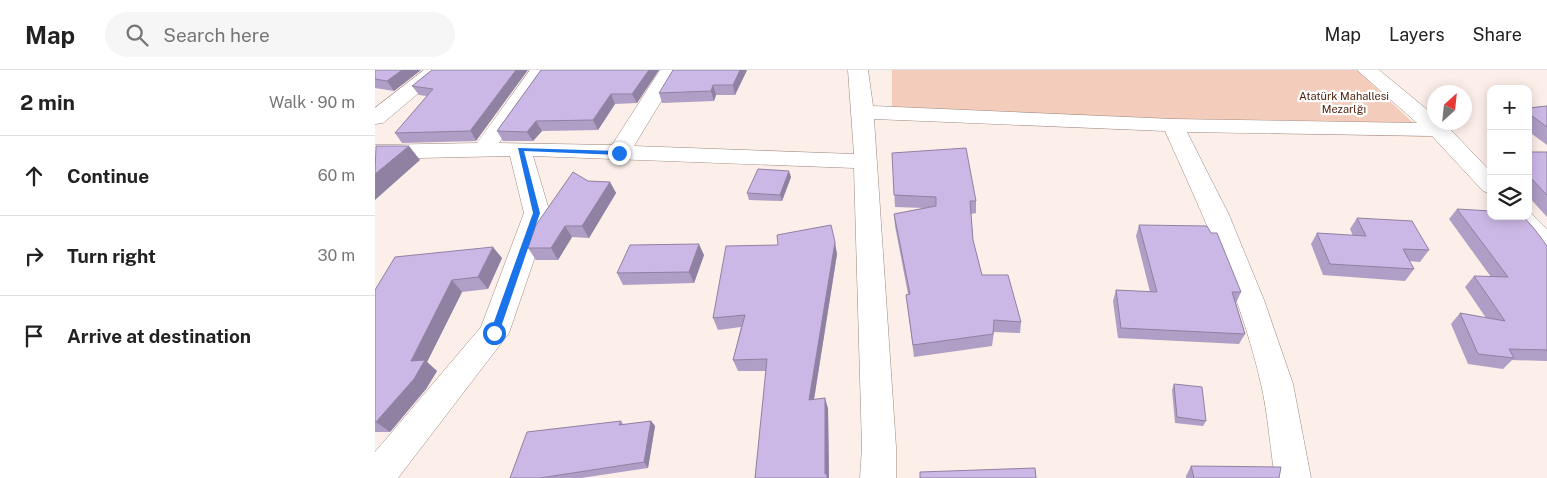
<!DOCTYPE html>
<meta charset="utf-8">
<style>
body{margin:0;font-family:"Public Sans",sans-serif;background:#f6f6f6;color:#222}
.controls{position:absolute;right:15px;top:15px;display:grid;overflow:hidden;border-radius:10px;box-shadow:0 2px 12px #0003}
.controls button{width:45px;height:45px;display:grid;place-items:center;padding:0;border:0;border-bottom:1px solid #e0e0e0;background:#fff;color:#222;font:25px sans-serif}
.compass{position:absolute;left:1052px;top:15px;width:45px;height:45px;border-radius:50%;background:#fff;box-shadow:0 2px 12px #0003;rotate:27deg}
.stop{position:absolute;width:15px;height:15px;margin:-11px;border:4px solid #1a73e8;border-radius:50%;background:#fff}
.stop.end{background:#1a73e8;border-color:#fff;box-shadow:0 1px 5px #0008}
.list{margin:0;padding:0;list-style:none}
h2{display:flex;justify-content:space-between;align-items:center;height:65px;margin:0;padding:0 20px;font-size:21px}
h2 small{font-size:16px;font-weight:400;color:#767676}
.list li{display:grid;grid-template-columns:32px 1fr auto;gap:15px;align-items:center;box-sizing:border-box;height:80px;padding:0 20px;border-top:1px solid #e0e0e0}
.list b{display:block;font-size:19px;white-space:nowrap}
.list em{font-size:16px;font-style:normal;color:#767676}
.icon{flex:none;width:28px;height:28px;fill:none;stroke:currentColor;stroke-width:2;stroke-linecap:round;stroke-linejoin:round}
.map{position:relative;flex:none;width:1172px;height:408px;overflow:hidden}
header{display:flex;align-items:center;gap:30px;box-sizing:border-box;height:70px;padding:0 25px;background:#fff;border-bottom:1px solid #e0e0e0}
header strong{font-size:24px}
nav{display:flex;gap:28px;margin-inline-start:auto;font-size:18px}
.search{width:350px;height:45px;background:#f6f6f6;display:flex;align-items:center;gap:12px;box-sizing:border-box;padding:0 18px;border-radius:28px;color:#767676;font-size:19px}
main{display:flex}
aside{flex:1;background:#fff}
.map>svg:first-child{display:block}
.green{fill:#f3ccbb}
.lines{fill:none;stroke-linecap:round;stroke-linejoin:round}
.minor-casing{stroke:#9c877e;stroke-width:1}
.minor{fill:#fff;fill-rule:evenodd}
.wall{fill:#af9ec6}
.shaded-wall{fill:#8f81a1}
.building{fill:#ccb8e6;stroke:#8f81a1}
.route{fill:#1a73e8}
.labels{text-anchor:middle;stroke-width:4.5;stroke-linejoin:round;paint-order:stroke}
.far-park-label{font-size:11px;fill:#4d1e07;stroke:#fff}
</style>
<header>
<strong>Map</strong>
<div class="search"><svg class="icon" aria-label="search" viewBox="0 0 24 24"><circle cx="10" cy="10" r="6"/><path d="M15 15l6 6"/></svg>Search here</div>
<nav><a>Map</a><a>Layers</a><a>Share</a></nav>
</header>
<main>
<aside>
<h2>2 min<small>Walk · 90 m</small></h2>
<ul class="list">
<li><svg class="icon" aria-label="ahead" viewBox="0 0 24 24"><path d="M12 20V5M6 11l6-6 6 6"/></svg><div><b>Continue</b></div><em>60 m</em></li>
<li><svg class="icon" aria-label="right" viewBox="0 0 24 24"><path d="M7 20v-9h11M14 6l5 5-5 5"/></svg><div><b>Turn right</b></div><em>30 m</em></li>
<li><svg class="icon" aria-label="arrive" viewBox="0 0 24 24"><path d="M6 21V4h12l-3 4 3 4H6"/></svg><div><b>Arrive at destination</b></div></li>
</ul>
</aside>
<div class="map">
<svg width="1172" height="408" viewBox="0 0 1172 408">
<rect width="100%" height="100%" fill="#fceee8"/>
<path class="green" d="M517 0H982L1053 67 835 61 517 38Z"/>
<g class="lines">
<defs>
<path id="minor" d="M49 0H71L8 53 0 54V38Z
M155 0H175L124 73 237 75 285 0H305L259 76 479 84 473 0H493L498 36 798 49 1042 53 982 0H1004L1060 46V52H1067L1071 55 1116 102V124L1108 121 1057 66 812 62 854 145 889 230 918 314 936 408H900C895 377 893 344 886 314 866 226 827 143 790 61L499 49 521 377V408H485L487 377 479 98 158 86 175 143 134 263 23 408H0V382L106 257 149 143 135 86 0 89V75L102 73Z
M1153 140 1172 159V184L1163 182 1132 146H1153Z"/>
</defs>
<use href="#minor" class="minor-casing"/>
<use href="#minor" class="minor"/>
</g>
<path class="wall" d="M0 0H46L19 21 0 18Z
M57 0 101 71 27 73 20 63 52 26 44 25 37 16Z
M166 0H284L262 33 240 34 223 60 167 61 158 71H128L122 61Z
M372 0 360 25H341L339 31 287 33 284 23Z
M1172 36V75L1153 61V38Z
M1153 82H1172V147L1153 126Z
M517 83 601 131V143L596 144 598 170 607 205 646 252 645 263 619 262 617 276 539 287 531 225 533 224 520 156 519 144 549 138 520 137Z
M416 107 407 131 374 130 372 123Z
M213 111 235 112 241 123 214 168 197 167 183 190H161L153 178Z
M1082 139 1172 176V291L1137 290 1128 299 1093 294 1076 254 1085 243 1111 248 1090 217 1099 206 1116 207 1074 149Z
M982 148 1054 180 1045 192 1034 191 1039 199 1030 211 948 205 936 174 942 163 978 166 975 159Z
M764 155 866 222 861 233 870 264 864 274 743 268 738 231 741 220 775 222 761 166Z
M462 184 439 330 450 328 453 339 454 408H380L391 301H363L358 290 366 257 343 260 338 248Z
M329 185 319 213 248 215 242 203Z
M127 188 113 219 87 222 52 292 62 301 51 319 15 362H0V220Z
M799 314 831 351 828 356 800 353 797 320Z
M246 351 249 355 276 351 280 356 273 398 206 408H135Z
M816 396 904 408H811V406Z"/>
<path class="shaded-wall" d="M27 0H46L19 21 12 11Z
M141 0H153L101 71 95 61Z
M274 0H284L262 33 257 24Z
M365 0H372L360 25 358 15Z
M338 15 341 25 339 31 336 21Z
M236 24 240 34 223 60 218 50Z
M161 51 167 61 158 71 152 62Z
M34 76 45 90 0 130V104Z
M414 101 416 107 407 131 405 125Z
M235 112 241 123 214 168 207 156Z
M190 156 197 167 183 190 176 178Z
M460 172 462 184 437 341 434 330Z
M324 174 329 185 319 213 314 202Z
M118 177 127 188 113 219 103 207Z
M77 210 87 222 52 292 62 301 51 319 15 362 1 352 36 291Z
M450 328 453 339 454 408H451L450 404Z
M276 351 280 356 273 398 269 392Z"/>
<path class="building" d="M0 0H27L12 11 0 9Z
M57 0H141L95 61 20 63 58 19 37 16Z
M166 0H274L257 24H236L218 50 161 51 152 62 122 61Z
M298 0H365L358 15H338L336 21 284 23Z
M1172 36V57L1153 43V38Z
M1 76H34L0 104Z
M591 78 601 131H595L598 170 607 205H633L646 252 619 250 618 264 538 275 531 225 535 224 519 144 561 136V127L519 125 517 83Z
M1153 82H1172V125L1153 105Z
M383 99 414 101 405 125 372 123Z
M198 102 213 111 235 112 207 156H190L176 178H153L161 155Z
M1082 139 1116 141V146H1148L1161 161 1172 176V280L1134 279 1139 288 1103 284 1085 243 1130 251 1099 206 1133 207Z
M982 148 1037 151 1054 180 1028 179 1039 199 955 194 942 163 991 166Z
M456 155 460 172 434 330 450 328V404H452V408H380L392 289 358 290 370 245 338 248 351 176 403 175 402 165Z
M764 155 832 156 836 163H842L866 222H857L870 264 746 258 741 220 782 222Z
M324 174 314 202 242 203 255 175Z
M118 177 103 207 77 210 36 291 50 290 39 309 1 352H0V220L20 187Z
M799 314 827 317 831 351 802 347Z
M246 351 244 355 276 351 269 392 165 408H135L152 362Z
M816 396 906 397 904 408H819Z
M660 398 661 408H545V402Z"/>
<path class="route" d="M143 78 244 81 247 83 244 85 149 81 165 143 124 263 119 267 115 263 158 143Z"/>
<g class="labels">
<g class="far-park-label">
<text x="969" y="30">Atatürk Mahallesi<tspan x="969" dy="13">Mezarlğı</tspan></text>
</g>
</g>
</svg>
<div class="controls">
<button>+</button>
<button>−</button>
<button><svg class="icon" aria-label="layers" viewBox="0 0 24 24"><path d="M12 4l9 5-9 5-9-5zM3 14l9 5 9-5"/></svg></button>
</div>
<svg class="compass" viewBox="-18 -18 36 36"><path d="M0-13l5 13h-10z" fill="#e53935"/><path d="M0 13l5-13h-10z" fill="#767676"/></svg>
<div class="stop" style="left:119px;top:263px"></div>
<div class="stop end" style="left:244px;top:83px"></div>
</div>
</main>
